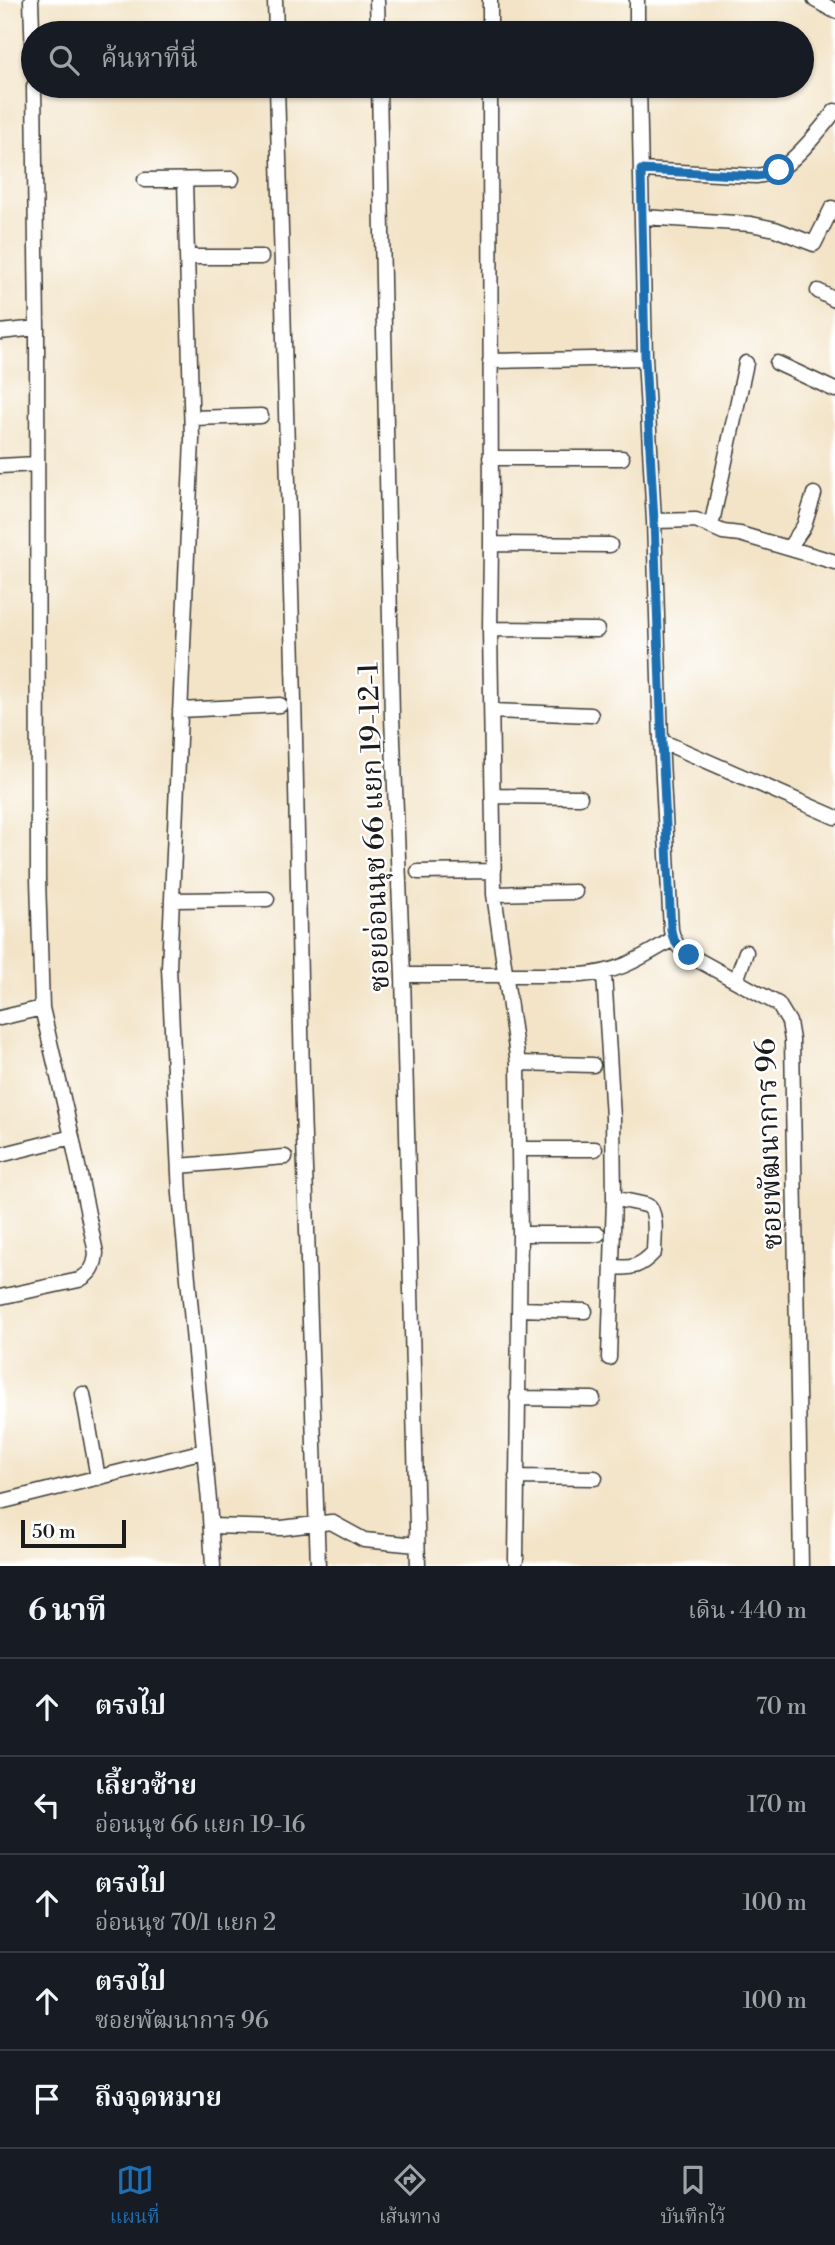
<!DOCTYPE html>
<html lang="th">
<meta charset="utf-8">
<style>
body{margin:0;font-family:"Libre Bodoni","Noto Serif Thai",serif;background:#20242c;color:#f1f3f6}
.scale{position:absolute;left:21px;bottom:18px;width:105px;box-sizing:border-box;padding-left:7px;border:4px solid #1c1c1c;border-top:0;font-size:19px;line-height:24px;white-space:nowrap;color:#1c1c1c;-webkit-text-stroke:5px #fff;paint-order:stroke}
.stop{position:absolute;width:21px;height:21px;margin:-16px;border:5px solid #1f6fb2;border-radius:50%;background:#fff}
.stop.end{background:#1f6fb2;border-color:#fff;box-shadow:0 2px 7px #0008}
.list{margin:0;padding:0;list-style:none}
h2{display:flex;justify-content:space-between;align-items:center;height:91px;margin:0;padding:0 28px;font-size:30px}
h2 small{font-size:23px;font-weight:400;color:#9ea1a6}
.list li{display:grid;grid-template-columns:46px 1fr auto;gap:21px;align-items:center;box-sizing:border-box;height:98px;padding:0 28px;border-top:2px solid #363941}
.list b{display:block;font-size:26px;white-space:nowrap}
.list p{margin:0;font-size:23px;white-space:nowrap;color:#9ea1a6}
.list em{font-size:23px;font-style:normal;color:#9ea1a6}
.icon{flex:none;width:38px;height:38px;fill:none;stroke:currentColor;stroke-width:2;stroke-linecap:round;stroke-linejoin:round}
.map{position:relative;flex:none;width:835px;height:1566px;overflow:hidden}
.search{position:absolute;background:#171b24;box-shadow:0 2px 5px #0004;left:21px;right:21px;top:21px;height:77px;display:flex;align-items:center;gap:18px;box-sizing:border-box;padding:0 24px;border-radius:38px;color:#9ea1a6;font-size:26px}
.sheet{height:581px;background:#171b24}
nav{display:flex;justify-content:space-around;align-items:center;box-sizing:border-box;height:98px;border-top:2px solid #363941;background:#171b24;font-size:19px;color:#9ea1a6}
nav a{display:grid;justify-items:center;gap:4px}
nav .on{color:#1f6fb2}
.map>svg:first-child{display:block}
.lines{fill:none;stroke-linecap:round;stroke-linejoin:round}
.minor-casing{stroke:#3c3a36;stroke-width:17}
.minor{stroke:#fff;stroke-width:14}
.route{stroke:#1f6fb2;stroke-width:9}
.labels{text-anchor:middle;stroke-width:5;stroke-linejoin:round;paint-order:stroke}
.street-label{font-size:28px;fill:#1c1c1c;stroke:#fff}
</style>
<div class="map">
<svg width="835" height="1566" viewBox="0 0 835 1566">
<rect width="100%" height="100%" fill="#fff"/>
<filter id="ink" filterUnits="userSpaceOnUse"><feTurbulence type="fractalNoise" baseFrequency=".0143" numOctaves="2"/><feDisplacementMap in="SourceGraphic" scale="14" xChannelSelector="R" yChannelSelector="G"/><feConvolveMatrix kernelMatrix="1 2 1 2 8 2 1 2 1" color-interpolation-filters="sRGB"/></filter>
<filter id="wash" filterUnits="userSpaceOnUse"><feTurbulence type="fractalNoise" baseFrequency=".00686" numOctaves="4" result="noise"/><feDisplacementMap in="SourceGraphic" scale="28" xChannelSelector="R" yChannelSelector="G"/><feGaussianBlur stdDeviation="1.57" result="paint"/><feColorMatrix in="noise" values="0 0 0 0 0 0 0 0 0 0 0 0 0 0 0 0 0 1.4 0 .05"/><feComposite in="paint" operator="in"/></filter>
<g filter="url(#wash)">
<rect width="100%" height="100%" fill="#f3e4c8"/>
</g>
<g filter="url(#ink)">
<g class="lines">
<defs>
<path id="minor" d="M31 0 33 59
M275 0 276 33
M377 0 378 33
M490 0V33
M637 0V33
M815 0 835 11
M277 86 295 737 302 1077 318 1566
M379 86 392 717 403 975 418 1566
M490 86 491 544 490 629 494 894 518 1063 519 1149 520 1234 516 1560
M639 86 645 358 654 521 661 741 671 930C673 942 679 948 689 955L778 1004 789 1022 792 1040 801 1566
M641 170 756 176C763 175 770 174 777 171 796 160 821 129 835 111
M145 180 232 179
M185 180 192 439 169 968 180 1194 209 1501 213 1566
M643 217 751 224 775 229 814 244 832 208
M187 257H261
M818 291 835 300
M0 332 37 328
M490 361 645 358
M777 363 835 390
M192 418 261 416
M490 458H622
M0 466 37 464
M654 521 696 520 723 532 740 534 835 562
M711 527 746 363
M491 544 610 545
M789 548 804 526 814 494
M490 629 597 630
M180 710 280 705
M492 711 591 715
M661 741 835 817
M493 796 580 797
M418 872 494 871
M494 894 575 892
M172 900 267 899
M604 974 613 1117 614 1198 609 1358
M403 975H581C621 972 638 959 673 939
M736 981 746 952
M0 1018 42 1008
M518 1063 593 1065
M519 1149H595
M0 1155 72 1137
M179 1166 285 1157
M520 1234H598
M612 1266C631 1270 641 1266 654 1252 654 1242 658 1212 648 1206 642 1203 623 1201 614 1198
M0 1297 79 1280C91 1273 95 1267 96 1253L72 1137 42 1008 38 879 37 328 34 86
M519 1309 585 1311
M83 1394 98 1478
M517 1398 593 1399
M516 1477 595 1478
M0 1502 204 1451
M211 1526 282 1528 331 1522 364 1540 417 1545"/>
</defs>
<use href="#minor" class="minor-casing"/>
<use href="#minor" class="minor"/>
</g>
</g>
<g class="lines" filter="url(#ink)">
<path class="route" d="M689 955C679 948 673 942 671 930L662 741 654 521 645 358 641 170 756 176 770 174 779 170"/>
</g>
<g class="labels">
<g class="street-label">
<text transform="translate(373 827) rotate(-92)" y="10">ซอยอ่อนนุช 66 แยก 19-12-1</text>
<text transform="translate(768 1144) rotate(-92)" y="10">ซอยพัฒนาการ 96</text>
</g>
</g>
</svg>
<div class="scale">50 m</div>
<div class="stop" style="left:779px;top:170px"></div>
<div class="stop end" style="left:689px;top:955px"></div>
<div class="search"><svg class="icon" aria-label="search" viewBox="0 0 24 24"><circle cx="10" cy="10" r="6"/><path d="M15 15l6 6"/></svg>ค้นหาที่นี่</div>
</div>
<section class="sheet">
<h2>6 นาที<small>เดิน · 440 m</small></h2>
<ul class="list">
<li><svg class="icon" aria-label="ahead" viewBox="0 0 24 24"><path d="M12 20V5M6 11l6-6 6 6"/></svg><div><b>ตรงไป</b></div><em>70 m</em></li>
<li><svg class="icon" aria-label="left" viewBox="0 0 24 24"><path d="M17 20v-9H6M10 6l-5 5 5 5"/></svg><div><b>เลี้ยวซ้าย</b><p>อ่อนนุช 66 แยก 19-16</p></div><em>170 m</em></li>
<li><svg class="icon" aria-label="ahead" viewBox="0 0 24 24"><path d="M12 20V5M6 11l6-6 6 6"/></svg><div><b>ตรงไป</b><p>อ่อนนุช 70/1 แยก 2</p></div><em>100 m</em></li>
<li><svg class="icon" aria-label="ahead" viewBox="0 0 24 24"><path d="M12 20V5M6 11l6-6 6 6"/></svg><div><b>ตรงไป</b><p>ซอยพัฒนาการ 96</p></div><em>100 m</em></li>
<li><svg class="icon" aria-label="arrive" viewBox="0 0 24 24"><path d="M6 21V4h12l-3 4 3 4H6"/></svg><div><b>ถึงจุดหมาย</b></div></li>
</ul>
</section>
<nav>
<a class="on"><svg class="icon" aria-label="map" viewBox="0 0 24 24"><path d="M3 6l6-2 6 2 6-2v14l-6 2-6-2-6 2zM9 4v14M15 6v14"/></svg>แผนที่</a>
<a><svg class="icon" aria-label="directions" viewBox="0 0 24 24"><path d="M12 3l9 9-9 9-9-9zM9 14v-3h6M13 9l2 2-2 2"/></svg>เส้นทาง</a>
<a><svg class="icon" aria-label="saved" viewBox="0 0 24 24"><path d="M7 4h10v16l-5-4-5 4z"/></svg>บันทึกไว้</a>
</nav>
